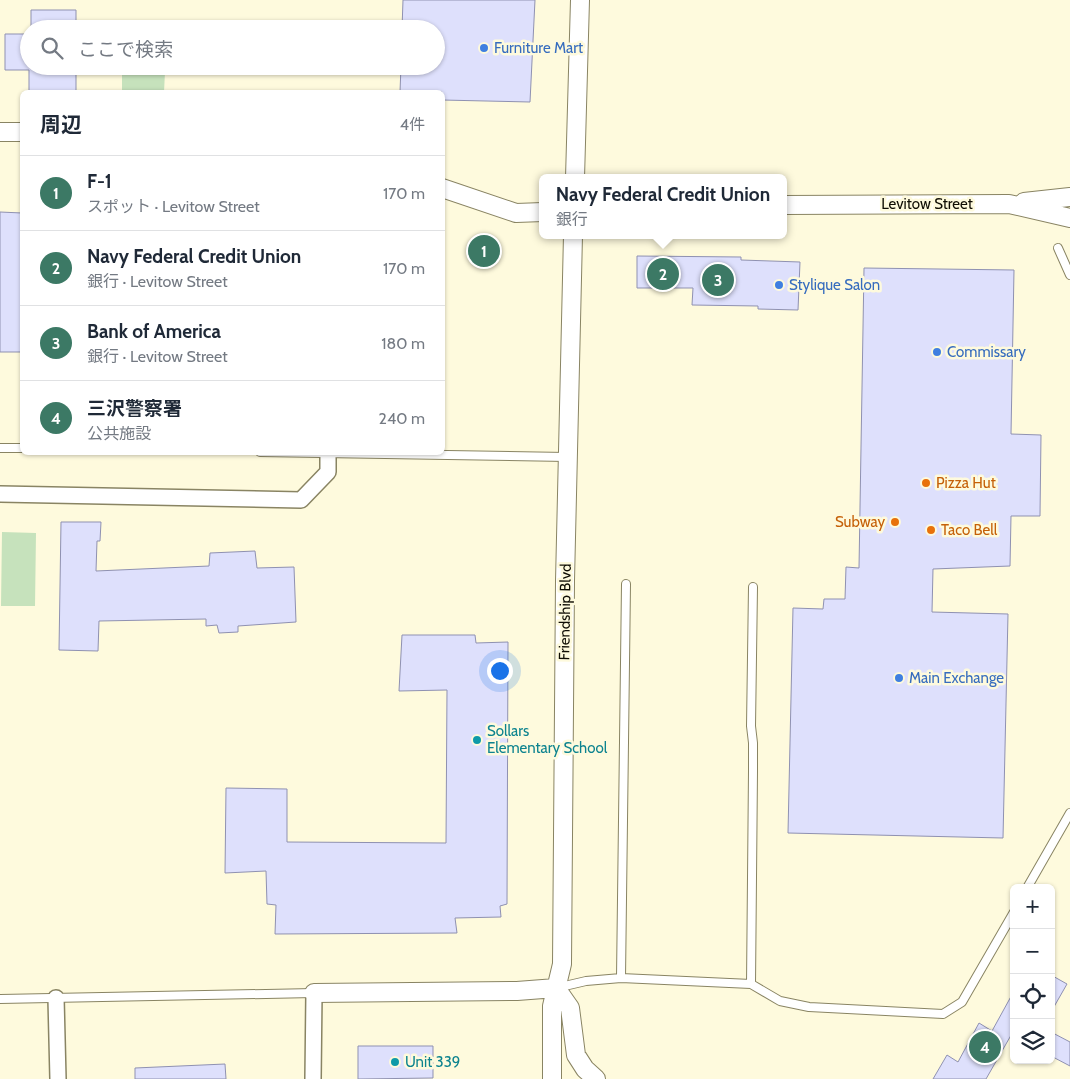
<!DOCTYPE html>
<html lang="ja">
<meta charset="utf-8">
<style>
body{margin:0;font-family:Cabin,"Noto Sans JP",sans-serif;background:#f2f2f3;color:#1f2937}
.controls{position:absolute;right:15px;bottom:15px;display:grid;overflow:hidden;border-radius:8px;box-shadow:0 1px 4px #0004}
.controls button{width:45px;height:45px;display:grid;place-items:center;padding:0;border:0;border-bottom:1px solid #e0e1e3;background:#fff;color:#1f2937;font:25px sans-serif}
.you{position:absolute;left:499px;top:670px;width:18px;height:18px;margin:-12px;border:4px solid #fff;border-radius:50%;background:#1a73e8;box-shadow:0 0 0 8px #1a73e833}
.badge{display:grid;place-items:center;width:32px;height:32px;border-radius:50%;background:#3c7965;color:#fff;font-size:16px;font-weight:700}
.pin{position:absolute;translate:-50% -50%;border:2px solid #fff;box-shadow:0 1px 5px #0006}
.popup{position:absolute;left:539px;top:174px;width:248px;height:65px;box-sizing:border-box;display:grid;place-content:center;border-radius:8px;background:#fff;filter:drop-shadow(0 1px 4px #0005);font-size:16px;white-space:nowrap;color:#747a83}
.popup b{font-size:19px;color:#1f2937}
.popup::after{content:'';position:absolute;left:50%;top:100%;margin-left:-10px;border:10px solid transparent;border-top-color:#fff}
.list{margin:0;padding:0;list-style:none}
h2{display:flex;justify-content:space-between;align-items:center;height:65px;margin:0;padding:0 20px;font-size:21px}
h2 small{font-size:16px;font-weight:400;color:#747a83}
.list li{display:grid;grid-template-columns:32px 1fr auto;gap:15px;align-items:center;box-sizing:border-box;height:75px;padding:0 20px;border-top:1px solid #e0e1e3}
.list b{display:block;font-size:19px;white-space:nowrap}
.list p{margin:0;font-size:16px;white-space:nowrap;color:#747a83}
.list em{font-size:16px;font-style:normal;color:#747a83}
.icon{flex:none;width:28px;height:28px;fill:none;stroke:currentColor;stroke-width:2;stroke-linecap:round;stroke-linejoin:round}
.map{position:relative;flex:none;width:1070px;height:1079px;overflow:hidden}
.search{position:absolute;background:#fff;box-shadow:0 1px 4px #0004;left:20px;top:20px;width:425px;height:55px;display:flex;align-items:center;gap:12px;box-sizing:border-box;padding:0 18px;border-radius:28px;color:#747a83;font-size:19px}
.panel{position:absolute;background:#fff;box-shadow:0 1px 4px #0004;left:20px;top:90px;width:425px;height:365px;border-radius:8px}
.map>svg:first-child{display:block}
.green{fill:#c6e2bc}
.building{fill:#dee0fc;stroke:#8f91b1}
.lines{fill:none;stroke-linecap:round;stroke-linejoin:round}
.service-casing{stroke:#898463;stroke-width:10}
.minor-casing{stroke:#898463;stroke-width:18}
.tertiary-casing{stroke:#898463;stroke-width:20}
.service{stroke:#fff;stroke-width:8}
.minor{stroke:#fff;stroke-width:15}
.tertiary{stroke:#fff;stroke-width:18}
.shop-dot{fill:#3f7fe0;stroke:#fefadd;stroke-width:2}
.food-dot{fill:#e8710a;stroke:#fefadd;stroke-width:2}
.culture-dot{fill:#0f9aa8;stroke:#fefadd;stroke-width:2}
.labels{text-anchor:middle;stroke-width:5;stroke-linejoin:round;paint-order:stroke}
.shop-label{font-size:15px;fill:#366cbe;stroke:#fefadd;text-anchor:start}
.street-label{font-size:15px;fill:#0f0d03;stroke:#fefadd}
.food-label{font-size:15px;fill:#c56008;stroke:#fefadd;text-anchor:start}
.culture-label{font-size:15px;fill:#0d838f;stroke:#fefadd;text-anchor:start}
</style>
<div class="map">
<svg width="1070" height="1079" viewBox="0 0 1070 1079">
<rect width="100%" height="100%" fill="#fefadd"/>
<path class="green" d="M122 71 165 72 164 92H122Z
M2 532 36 533 35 606H1Z"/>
<path class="building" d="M403 0H535L530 102 442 100V92H400L401 66H436V29H402Z
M31 10H76V29H31Z
M5 34H29V66H76V92H29V70H5Z
M0 212 22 213V352H0Z
M637 256 741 257V260L800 262 798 310 758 309V306L692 305 693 288H637Z
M864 268 1014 270 1011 434 1041 435 1040 516H1011L1010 566 933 569 932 612 1008 614 1003 838 788 833 793 608 823 609 824 599H845L846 567 859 568Z
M61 522H101L100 541H97L96 571 209 566 210 553 255 551 257 568 294 567 296 622 238 626V632L219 633 217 625 206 626V619L99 621 98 651 59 650Z
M402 635H475L476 643 508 642 507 904 500 906 501 917 455 918 457 933 275 934 276 905 267 904 266 871 225 873 226 788 287 789V842L446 843 447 690 399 691Z
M1051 975 1067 984 1051 1012Z
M1014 991V1030L986 1079H933L947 1055 958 1062 979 1023 992 1031Z
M1051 1032 1070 1042V1066L1051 1056Z
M358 1046H433V1078L358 1079Z
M225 1064 226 1079H135V1068Z"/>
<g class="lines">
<defs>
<path id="service" d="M1058 248 1070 275
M0 448H22
M260 452 567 457
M1027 888 1070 813
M621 978 626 584
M751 984 753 771V743L751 726 753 587
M556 988 586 981 621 978 751 984 780 1001 809 1007 943 1014 962 1002 1014 912
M0 999 314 993"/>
<path id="minor" d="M0 494 301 500 328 472V454
M56 998 58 1079
M313 1079 314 993"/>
<path id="tertiary" d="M0 132H22
M575 178 580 0
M442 188 516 213 543 212
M1024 202 1070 197
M783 205 1009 204 1070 218
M556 988 570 1008 576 1055 585 1069 596 1079
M314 993 517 991 556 988
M552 1079V1006L562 964 565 581 573 235"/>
</defs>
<use href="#service" class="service-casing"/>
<use href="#minor" class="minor-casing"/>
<use href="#tertiary" class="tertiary-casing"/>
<use href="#service" class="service"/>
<use href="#minor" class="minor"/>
<use href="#tertiary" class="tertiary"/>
</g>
<g class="shop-dot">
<circle cx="484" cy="48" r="5"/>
<circle cx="779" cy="285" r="5"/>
<circle cx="937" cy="352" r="5"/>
<circle cx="899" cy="678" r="5"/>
</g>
<g class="food-dot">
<circle cx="926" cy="483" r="5"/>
<circle cx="895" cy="522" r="5"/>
<circle cx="931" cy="530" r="5"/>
</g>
<g class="culture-dot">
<circle cx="477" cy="740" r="5"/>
<circle cx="395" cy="1062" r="5"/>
</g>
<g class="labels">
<g class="shop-label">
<text x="494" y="53">Furniture Mart</text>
<text x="789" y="290">Stylique Salon</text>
<text x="947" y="357">Commissary</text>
<text x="909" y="683">Main Exchange</text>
</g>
<g class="street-label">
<text x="927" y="209">Levitow Street</text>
<text transform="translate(565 612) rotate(-89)" y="5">Friendship Blvd</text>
</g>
<g class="food-label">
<text x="936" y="488">Pizza Hut</text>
<text x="885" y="527" text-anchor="end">Subway</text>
<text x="941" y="535">Taco Bell</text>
</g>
<g class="culture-label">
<text x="487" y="736">Sollars<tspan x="487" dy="17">Elementary School</tspan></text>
<text x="405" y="1067">Unit 339</text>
</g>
</g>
</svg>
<div class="controls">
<button>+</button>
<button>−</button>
<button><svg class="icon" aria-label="locate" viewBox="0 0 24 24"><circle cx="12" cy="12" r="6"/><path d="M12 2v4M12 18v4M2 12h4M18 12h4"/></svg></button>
<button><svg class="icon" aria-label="layers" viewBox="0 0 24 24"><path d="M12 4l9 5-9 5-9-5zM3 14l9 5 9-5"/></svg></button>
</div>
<div class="you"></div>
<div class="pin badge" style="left:484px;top:251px">1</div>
<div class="pin badge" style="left:663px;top:274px">2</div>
<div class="popup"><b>Navy Federal Credit Union</b>銀行</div>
<div class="pin badge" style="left:718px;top:280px">3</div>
<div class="pin badge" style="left:985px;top:1047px">4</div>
<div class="search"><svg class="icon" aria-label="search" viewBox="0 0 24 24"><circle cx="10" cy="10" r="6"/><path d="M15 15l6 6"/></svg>ここで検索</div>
<section class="panel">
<h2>周辺<small>4件</small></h2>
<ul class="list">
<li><span class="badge">1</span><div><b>F-1</b><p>スポット · Levitow Street</p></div><em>170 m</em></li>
<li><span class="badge">2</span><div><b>Navy Federal Credit Union</b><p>銀行 · Levitow Street</p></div><em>170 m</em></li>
<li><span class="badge">3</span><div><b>Bank of America</b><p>銀行 · Levitow Street</p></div><em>180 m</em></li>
<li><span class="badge">4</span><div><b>三沢警察署</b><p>公共施設</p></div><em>240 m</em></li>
</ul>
</section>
</div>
